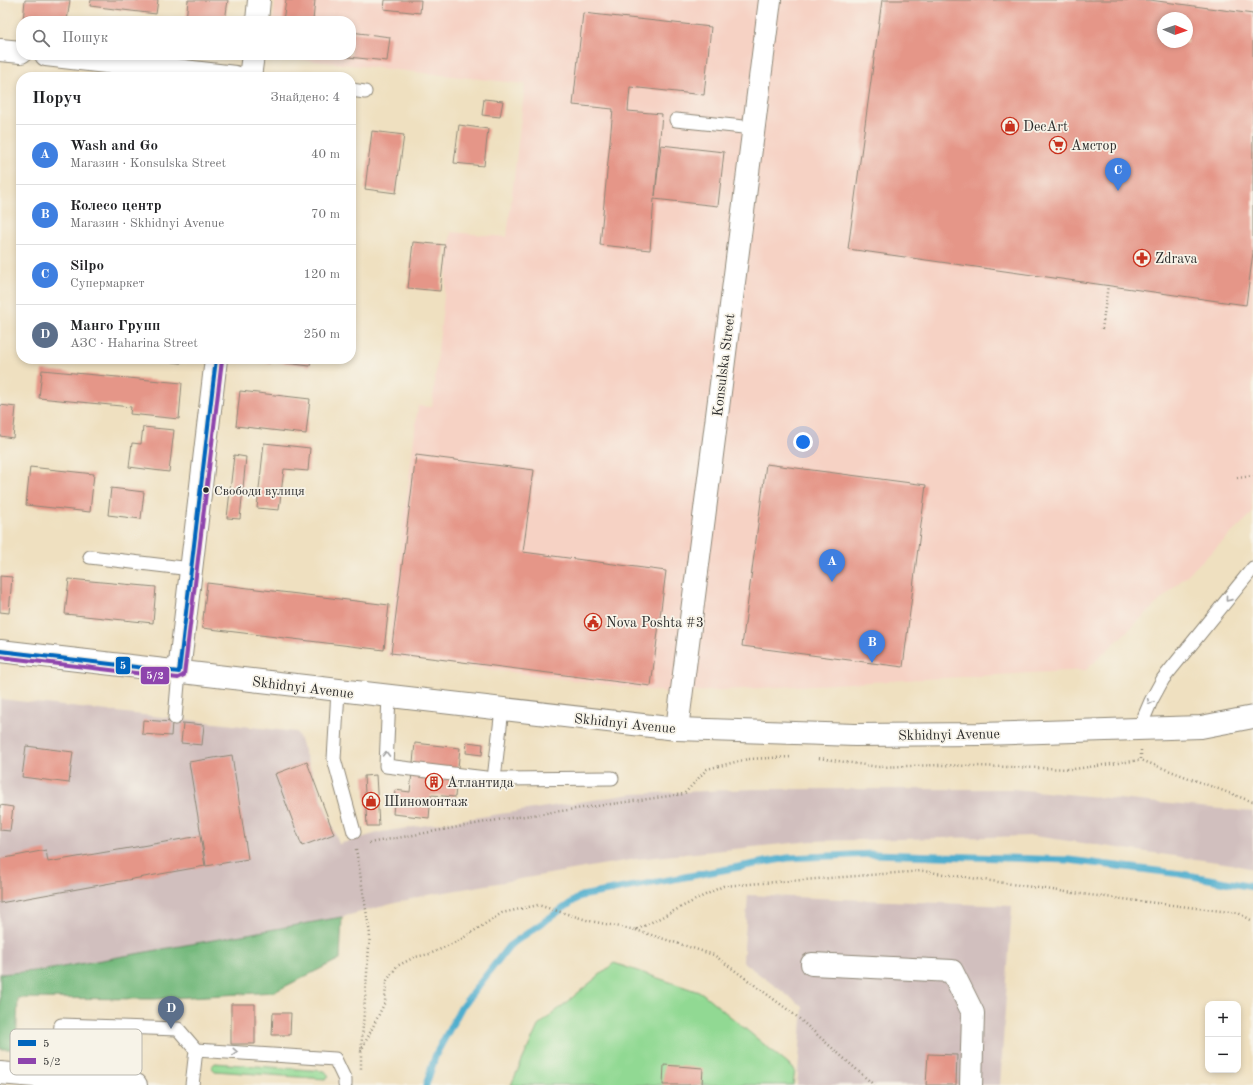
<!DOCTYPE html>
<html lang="uk">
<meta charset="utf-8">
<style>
body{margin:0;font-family:"Old Standard TT",serif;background:#f2f2f2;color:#202124}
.controls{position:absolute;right:12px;bottom:12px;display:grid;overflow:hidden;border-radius:8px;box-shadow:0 2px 6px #0003}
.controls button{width:36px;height:36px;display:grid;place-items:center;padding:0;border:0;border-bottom:1px solid #e0e0e0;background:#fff;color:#202124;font:20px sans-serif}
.compass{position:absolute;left:1157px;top:12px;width:36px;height:36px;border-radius:50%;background:#fff;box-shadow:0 2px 6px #0003;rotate:92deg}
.you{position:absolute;left:803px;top:442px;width:14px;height:14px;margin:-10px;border:3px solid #fff;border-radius:50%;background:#1a73e8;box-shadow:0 0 0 6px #1a73e833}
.badge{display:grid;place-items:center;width:26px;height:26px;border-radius:50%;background:#111827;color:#fff;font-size:13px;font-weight:700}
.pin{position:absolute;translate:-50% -33px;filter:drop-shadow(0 1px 2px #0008)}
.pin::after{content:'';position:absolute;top:21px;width:14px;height:12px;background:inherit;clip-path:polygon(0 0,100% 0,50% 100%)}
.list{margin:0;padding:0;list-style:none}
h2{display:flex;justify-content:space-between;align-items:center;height:52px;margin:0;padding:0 16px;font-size:17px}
h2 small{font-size:13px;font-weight:400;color:#757577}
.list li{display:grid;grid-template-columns:26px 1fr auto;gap:12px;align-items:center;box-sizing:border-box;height:60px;padding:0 16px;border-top:1px solid #e0e0e0}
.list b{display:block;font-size:15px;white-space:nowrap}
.list p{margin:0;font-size:13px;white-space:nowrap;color:#757577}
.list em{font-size:13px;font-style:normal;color:#757577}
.icon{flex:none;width:22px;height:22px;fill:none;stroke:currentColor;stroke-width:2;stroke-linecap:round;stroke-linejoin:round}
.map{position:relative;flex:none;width:1253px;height:1085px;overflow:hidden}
.search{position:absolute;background:#fff;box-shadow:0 2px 6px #0003;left:16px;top:16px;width:340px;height:44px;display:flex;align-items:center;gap:10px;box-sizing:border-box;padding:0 14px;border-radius:16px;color:#757577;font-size:15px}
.panel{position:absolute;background:#fff;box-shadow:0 2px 6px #0003;left:16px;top:72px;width:340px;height:292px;border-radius:16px}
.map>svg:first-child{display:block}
.built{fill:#f6d2c4;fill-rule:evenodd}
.industrial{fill:#d1bfbe}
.green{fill:#91d993;stroke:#5e825f}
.forest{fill:#74b97d;stroke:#507254}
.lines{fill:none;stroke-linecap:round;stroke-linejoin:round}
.stream{stroke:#4faece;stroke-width:7}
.building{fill:#e59688;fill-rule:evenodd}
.service-casing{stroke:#8d8676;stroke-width:15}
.minor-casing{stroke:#8d8676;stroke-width:24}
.tertiary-casing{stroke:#8d8676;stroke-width:24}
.secondary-casing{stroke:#8d8676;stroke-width:24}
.path{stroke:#8d8676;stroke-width:2.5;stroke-dasharray:1 3;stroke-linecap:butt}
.service{stroke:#fff;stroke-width:13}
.minor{stroke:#fff;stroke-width:22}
.tertiary{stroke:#fff;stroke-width:22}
.secondary{stroke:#fff;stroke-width:22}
.bus-1-casing{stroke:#f7f3e8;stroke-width:7}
.bus-2-casing{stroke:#f7f3e8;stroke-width:7}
.bus-1{stroke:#0065bd;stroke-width:4}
.bus-2{stroke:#8e44ad;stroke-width:4}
.oneway{stroke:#a0a0a0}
.bus-dot{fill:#2b2b2b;stroke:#f7f3e8;stroke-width:1.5}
.labels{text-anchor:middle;stroke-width:3.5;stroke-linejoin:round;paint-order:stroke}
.bus-label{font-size:13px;fill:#2b2b2b;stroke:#f7f3e8;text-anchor:start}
.poi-label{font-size:14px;fill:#2b2b2b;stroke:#f7f3e8;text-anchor:start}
.street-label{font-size:14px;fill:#2b2b2b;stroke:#f7f3e8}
.key{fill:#f7f3e8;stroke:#bab7af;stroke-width:1}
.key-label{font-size:11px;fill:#2b2b2b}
.line-badge{stroke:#f7f3e8;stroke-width:1.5}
.badge-label{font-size:11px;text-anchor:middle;font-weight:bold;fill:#fff}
</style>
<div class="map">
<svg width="1253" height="1085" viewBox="0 0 1253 1085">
<rect width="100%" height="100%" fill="#f7f3e8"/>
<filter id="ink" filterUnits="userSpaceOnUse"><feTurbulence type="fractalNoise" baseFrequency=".025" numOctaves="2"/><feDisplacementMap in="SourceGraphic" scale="8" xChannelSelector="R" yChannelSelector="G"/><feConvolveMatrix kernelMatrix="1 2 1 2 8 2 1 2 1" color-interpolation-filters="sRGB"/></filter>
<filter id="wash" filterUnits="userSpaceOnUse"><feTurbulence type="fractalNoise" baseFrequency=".012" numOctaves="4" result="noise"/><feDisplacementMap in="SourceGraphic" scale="16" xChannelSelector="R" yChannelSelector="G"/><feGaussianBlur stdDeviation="0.9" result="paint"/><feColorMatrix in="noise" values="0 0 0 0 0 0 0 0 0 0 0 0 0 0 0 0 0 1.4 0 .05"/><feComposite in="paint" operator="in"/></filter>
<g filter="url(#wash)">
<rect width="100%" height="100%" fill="#efe0c0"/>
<path class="built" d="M275 0H1253L1252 514 1086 670 671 693 387 656 418 406 432 407 451 232 507 237 525 84 269 56 351 55V21H273ZM1163 18H1187V42H1163Z"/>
<path class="industrial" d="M0 699 297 732 339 844 381 832 632 794 755 789H1014L1253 812V869L1231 864 1034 836 812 841 636 859 422 896 342 917 46 970 0 974Z
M748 895 1012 906 1000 1085H797L803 1007 743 962Z"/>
<path class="green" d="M614 963 702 993 795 1070 793 1085H511L538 1026Z
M215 1063 325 1071 329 1076 325 1079 215 1071 211 1067Z"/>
<path class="forest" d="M342 917 340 959 274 992 155 999 18 998 16 1049H0V974L46 970Z"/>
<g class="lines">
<path class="stream" d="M426 1085 436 1054 461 1008 509 946 581 896 788 858 873 854 1069 860 1181 874 1253 887"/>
</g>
<g id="blocks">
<path class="building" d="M25 0H70L67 21H23Z
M91 0H158L156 14 90 6Z
M188 0H228L225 21H186Z
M286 0H315L313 21H283Z
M385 0H421L420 13 384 9Z
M882 0H1150L1253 14V253L1246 305 848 249ZM1163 18H1187V42H1163Z
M583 13 711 27 704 95 630 87 628 111 662 114 655 196 661 145 724 152 718 206 654 199 650 250 600 245 613 109 573 105Z
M351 32 390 37 387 61 338 56 351 55Z
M484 99 503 101 500 117 482 115Z
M459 125 488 129 484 166 454 163Z
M372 131 404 135 396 193 365 189Z
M413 242 445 245 440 291 408 288Z
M149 359H181V363Z
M244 359H311L310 366 270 361V363Z
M42 370 182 383 179 419 130 414 131 407 39 398Z
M240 391 310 399 306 434 236 426Z
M0 405 16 407 13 438 0 436Z
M143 427 174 430 169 472 129 467 132 443 141 444Z
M264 443 310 448 308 471 284 469 279 510 257 508Z
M234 455 246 457 240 519 227 518Z
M416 455 534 470 523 552 666 571 651 686 391 653Z
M766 464 926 485 903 667 742 646Z
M30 467 94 474 90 512 26 505Z
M111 488 144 492 141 519 108 515Z
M0 576 12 577 9 613 0 612Z
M69 579 156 587 153 623 65 614Z
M207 583 389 605 384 650 202 628Z
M143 720 172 722 171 736 142 734Z
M183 723 204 725 202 745 181 743Z
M467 742 483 744 482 755 466 753Z
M415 743 460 748 455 797 431 795 429 818 393 814 395 790 410 792Z
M26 746 73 752 69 783 22 777Z
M232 755 248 859 206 866 189 762Z
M307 762 334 834 302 846 275 774Z
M376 775 379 826H367L364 776Z
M0 805 13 807 10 831 0 830Z
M200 836 205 866 0 903V859L46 850 48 862Z
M231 1004H255V1044H231Z
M273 1013H291L290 1035H272Z
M928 1054 957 1055 956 1085H926Z
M664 1065 703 1068 702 1085H663Z"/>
</g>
</g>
<g filter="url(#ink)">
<use href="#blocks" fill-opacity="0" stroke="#8d8676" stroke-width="1"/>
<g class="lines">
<defs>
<path id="service" d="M351 90 365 92
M676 120 753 128
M90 557 191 569
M338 691 334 759 354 832
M389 696 386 766 494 779 612 778
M175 718 179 672
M1139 729 1151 701 1163 679 1253 568
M494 779 502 709
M55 1078 61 1025 178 1029 196 1050 335 1059 345 1080V1085
M192 1085 196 1050"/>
<path id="minor" d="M0 50 21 52
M46 55 235 77
M677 729 770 0
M812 964 952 971 973 1013 971 1085"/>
<path id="tertiary" d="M0 1073 136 1085"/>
<path id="secondary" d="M257 21 259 0
M250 77 253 55
M0 651 677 729 855 735 981 734 1201 727 1253 717
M179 672 216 359"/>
</defs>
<use href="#service" class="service-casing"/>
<use href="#minor" class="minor-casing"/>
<use href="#tertiary" class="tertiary-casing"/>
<use href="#secondary" class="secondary-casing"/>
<path class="path" d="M1102 329 1108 285
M1237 478 1253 476
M1141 750V760L1253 802
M819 758 878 767 941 765 1074 769 1141 760
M369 843 503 819 684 794 707 769 748 759 792 757
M356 849 370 934 361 1051V1070
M636 930 714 955 795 1015 874 1085
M361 1051 385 1002 386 982 397 966 415 957 430 954 460 940 502 913 538 905 590 921 636 930 723 886 923 871 1073 893 1238 913 1253 921"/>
<use href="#service" class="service"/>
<use href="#minor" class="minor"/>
<use href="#tertiary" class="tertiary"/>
<use href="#secondary" class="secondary"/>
<defs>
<path id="bus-1" d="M0 651 179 672 216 359"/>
<path id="bus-2" d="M0 657 178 678 184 675 222 360"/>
</defs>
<use href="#bus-1" class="bus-1-casing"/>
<use href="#bus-2" class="bus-2-casing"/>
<use href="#bus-1" class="bus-1"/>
<use href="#bus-2" class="bus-2"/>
</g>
<defs><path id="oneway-chevron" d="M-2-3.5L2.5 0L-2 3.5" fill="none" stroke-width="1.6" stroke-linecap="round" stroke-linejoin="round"/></defs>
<g class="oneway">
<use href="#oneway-chevron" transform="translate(1228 599) rotate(129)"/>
<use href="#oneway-chevron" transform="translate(1150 702) rotate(115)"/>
<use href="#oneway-chevron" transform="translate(386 754) rotate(-89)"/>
<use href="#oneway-chevron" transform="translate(235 1052) rotate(4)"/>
</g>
</g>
<defs>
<symbol id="shop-ring" viewBox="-11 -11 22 22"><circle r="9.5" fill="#f7f3e8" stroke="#c8321e" stroke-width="1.5"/><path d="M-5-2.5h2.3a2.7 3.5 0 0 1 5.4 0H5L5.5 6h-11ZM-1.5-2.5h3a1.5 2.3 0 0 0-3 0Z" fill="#c8321e"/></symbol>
<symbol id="supermarket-ring" viewBox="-11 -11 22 22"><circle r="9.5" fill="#f7f3e8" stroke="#c8321e" stroke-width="1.5"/><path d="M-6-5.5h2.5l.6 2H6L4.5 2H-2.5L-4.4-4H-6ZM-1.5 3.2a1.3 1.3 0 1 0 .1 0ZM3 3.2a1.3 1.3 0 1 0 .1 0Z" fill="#c8321e"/></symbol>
<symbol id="pharmacy-ring" viewBox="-11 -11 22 22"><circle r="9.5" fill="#f7f3e8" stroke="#c8321e" stroke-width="1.5"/><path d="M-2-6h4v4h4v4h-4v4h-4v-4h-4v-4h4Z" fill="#c8321e"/></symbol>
<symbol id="civic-ring" viewBox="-11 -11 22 22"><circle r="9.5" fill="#f7f3e8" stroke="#c8321e" stroke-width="1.5"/><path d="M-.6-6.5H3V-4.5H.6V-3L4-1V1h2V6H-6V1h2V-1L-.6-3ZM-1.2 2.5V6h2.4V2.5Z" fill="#c8321e"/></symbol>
<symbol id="building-ring" viewBox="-11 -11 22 22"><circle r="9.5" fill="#f7f3e8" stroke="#c8321e" stroke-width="1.5"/><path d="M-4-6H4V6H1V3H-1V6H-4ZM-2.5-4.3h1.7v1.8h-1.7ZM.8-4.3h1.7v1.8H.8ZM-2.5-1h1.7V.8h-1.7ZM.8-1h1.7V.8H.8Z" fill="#c8321e"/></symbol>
</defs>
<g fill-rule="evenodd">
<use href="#shop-ring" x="1000" y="116" width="20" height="20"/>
<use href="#supermarket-ring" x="1048" y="135" width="20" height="20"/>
<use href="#pharmacy-ring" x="1132" y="248" width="20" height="20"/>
<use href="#civic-ring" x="583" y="612" width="20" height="20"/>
<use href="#building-ring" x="424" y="772" width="20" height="20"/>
<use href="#shop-ring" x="361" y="791" width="20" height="20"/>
</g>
<circle class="bus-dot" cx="206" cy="490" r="3.5"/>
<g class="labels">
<g class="bus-label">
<text x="214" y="495">Свободи вулиця</text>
</g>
<g class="poi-label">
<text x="1023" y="131">DecArt</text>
<text x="1071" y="150">Амстор</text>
<text x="1155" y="263">Zdrava</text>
<text x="606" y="627">Nova Poshta #3</text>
<text x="447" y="787">Атлантида</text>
<text x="384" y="806">Шиномонтаж</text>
</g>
<g class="street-label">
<text transform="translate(723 365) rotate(-83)" y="5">Konsulska Street</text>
<text transform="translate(303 687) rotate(7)" y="5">Skhidnyi Avenue</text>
<text transform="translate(625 723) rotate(6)" y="5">Skhidnyi Avenue</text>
<text transform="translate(949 734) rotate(-1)" y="5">Skhidnyi Avenue</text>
</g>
</g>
<rect x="10" y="1029" width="132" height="46" rx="6" class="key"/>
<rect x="18" y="1040" width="18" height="6" fill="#0065bd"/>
<rect x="18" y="1058" width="18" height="6" fill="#8e44ad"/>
<g class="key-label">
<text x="43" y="1047">5</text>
<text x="43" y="1065">5/2</text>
</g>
<g class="line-badge">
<rect x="115" y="656" width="16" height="19" rx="4" fill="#0065bd"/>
<rect x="140" y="666" width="30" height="19" rx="4" fill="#8e44ad"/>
</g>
<g class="badge-label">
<text x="123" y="669">5</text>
<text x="155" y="679">5/2</text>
</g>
</svg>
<div class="controls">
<button>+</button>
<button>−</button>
</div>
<svg class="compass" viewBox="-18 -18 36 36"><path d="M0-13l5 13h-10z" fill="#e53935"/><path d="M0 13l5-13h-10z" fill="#757577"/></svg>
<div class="you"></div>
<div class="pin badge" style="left:832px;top:582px;background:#3f7fe0">A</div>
<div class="pin badge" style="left:872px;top:663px;background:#3f7fe0">B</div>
<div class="pin badge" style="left:1118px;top:191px;background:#3f7fe0">C</div>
<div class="pin badge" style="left:171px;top:1029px;background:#5c6f8a">D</div>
<div class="search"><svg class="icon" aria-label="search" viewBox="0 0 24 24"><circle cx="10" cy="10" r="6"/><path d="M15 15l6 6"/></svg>Пошук</div>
<section class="panel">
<h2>Поруч<small>Знайдено: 4</small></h2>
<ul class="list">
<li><span class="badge" style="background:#3f7fe0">A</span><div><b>Wash and Go</b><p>Магазин · Konsulska Street</p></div><em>40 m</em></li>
<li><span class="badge" style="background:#3f7fe0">B</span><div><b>Колесо центр</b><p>Магазин · Skhidnyi Avenue</p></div><em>70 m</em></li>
<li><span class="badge" style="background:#3f7fe0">C</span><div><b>Silpo</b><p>Супермаркет</p></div><em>120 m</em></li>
<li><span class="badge" style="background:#5c6f8a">D</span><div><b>Манго Групп</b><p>АЗС · Haharina Street</p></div><em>250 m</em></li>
</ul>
</section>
</div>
